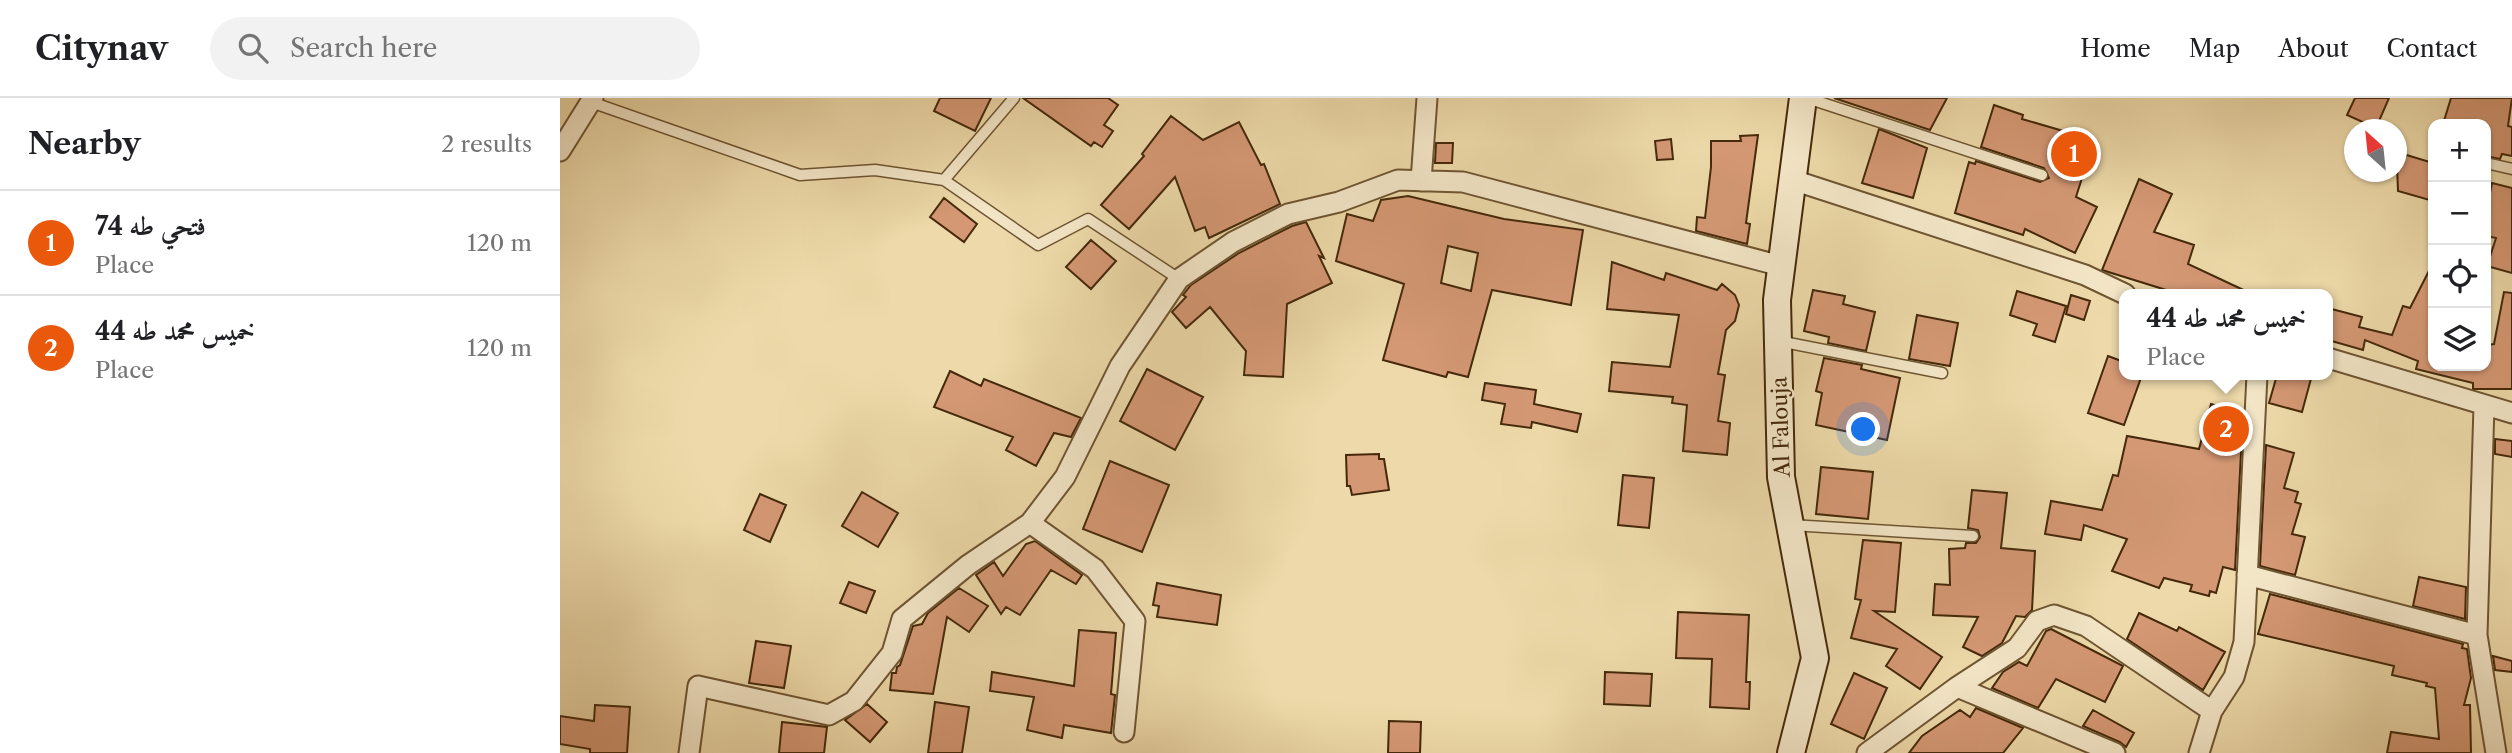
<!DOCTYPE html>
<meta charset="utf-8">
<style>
body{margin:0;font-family:"Libre Caslon Text",Amiri,serif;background:#f2f2f2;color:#202124}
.controls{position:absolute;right:21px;top:21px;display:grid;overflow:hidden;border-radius:14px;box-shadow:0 2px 5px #0004}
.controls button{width:63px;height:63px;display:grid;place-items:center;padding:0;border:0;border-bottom:2px solid #e0e0e0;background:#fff;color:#202124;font:35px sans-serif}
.compass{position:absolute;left:1784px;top:21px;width:63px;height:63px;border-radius:50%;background:#fff;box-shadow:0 2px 5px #0004;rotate:333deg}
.you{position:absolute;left:1304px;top:332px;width:24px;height:24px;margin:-18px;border:5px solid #fff;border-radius:50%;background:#1a73e8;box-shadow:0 0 0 10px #1a73e833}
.badge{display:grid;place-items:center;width:46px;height:46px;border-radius:50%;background:#ea580c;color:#fff;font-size:23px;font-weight:700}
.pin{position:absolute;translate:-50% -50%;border:4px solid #fff;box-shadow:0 2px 7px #0006}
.popup{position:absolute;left:1559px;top:191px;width:214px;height:91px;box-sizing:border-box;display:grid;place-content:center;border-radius:14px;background:#fff;filter:drop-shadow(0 2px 5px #0005);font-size:23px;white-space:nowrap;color:#757577}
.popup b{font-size:26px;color:#202124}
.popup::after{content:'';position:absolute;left:50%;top:100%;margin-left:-14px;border:14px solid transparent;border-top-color:#fff}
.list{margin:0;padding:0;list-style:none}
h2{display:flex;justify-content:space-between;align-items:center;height:91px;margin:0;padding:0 28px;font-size:30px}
h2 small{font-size:23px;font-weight:400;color:#757577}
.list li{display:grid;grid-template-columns:46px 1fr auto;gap:21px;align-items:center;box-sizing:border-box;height:105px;padding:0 28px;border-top:2px solid #e0e0e0}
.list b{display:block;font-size:26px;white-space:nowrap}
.list p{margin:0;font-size:23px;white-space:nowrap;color:#757577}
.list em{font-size:23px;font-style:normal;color:#757577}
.icon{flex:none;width:38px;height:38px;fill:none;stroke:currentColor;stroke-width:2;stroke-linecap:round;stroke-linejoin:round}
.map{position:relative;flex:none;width:1952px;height:655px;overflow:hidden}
header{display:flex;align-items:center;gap:42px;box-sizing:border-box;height:98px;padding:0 35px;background:#fff;border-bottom:2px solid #e0e0e0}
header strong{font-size:33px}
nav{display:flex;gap:38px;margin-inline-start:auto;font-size:24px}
.search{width:490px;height:63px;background:#f2f2f2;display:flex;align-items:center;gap:18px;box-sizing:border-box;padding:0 24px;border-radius:38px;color:#757577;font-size:26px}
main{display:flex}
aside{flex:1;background:#fff}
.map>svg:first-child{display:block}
.building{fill:#d49874;stroke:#45290a;stroke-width:2;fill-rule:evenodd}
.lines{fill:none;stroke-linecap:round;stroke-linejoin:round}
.lane-casing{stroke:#6f5532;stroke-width:13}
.street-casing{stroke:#6f5532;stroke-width:23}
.secondary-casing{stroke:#45290a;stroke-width:30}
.lane{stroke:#f3e6c7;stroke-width:10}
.street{stroke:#f3e6c7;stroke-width:19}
.secondary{stroke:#f3e6c7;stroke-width:26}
.labels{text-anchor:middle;stroke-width:5;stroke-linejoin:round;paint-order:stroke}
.street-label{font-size:21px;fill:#45290a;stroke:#f3e6c7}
</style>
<header>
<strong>Citynav</strong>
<div class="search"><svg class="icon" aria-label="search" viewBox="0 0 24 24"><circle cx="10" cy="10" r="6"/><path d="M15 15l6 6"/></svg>Search here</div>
<nav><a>Home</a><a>Map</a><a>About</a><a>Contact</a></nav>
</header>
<main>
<aside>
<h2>Nearby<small>2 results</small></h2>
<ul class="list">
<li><span class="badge">1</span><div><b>فتحي طه 74</b><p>Place</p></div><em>120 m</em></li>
<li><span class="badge">2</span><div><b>خميس محمد طه 44</b><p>Place</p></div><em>120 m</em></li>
</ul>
</aside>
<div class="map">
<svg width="1952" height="655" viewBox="0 0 1952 655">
<rect width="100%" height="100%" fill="#edd9a9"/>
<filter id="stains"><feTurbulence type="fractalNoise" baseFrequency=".00286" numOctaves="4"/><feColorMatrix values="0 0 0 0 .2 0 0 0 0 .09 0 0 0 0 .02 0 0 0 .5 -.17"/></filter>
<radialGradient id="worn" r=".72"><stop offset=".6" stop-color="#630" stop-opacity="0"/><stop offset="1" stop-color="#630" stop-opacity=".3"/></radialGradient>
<path class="building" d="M380 0H431L415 33 374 13Z
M463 0H548L558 7 544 27 553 33 542 49 534 44 531 48Z
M1274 0H1387L1370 32Z
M1795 0H1829L1816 30 1787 17Z
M1891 0H1952L1948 28 1952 29V58L1942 56 1940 61 1926 58V26H1883Z
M1434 7 1463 17 1462 21 1534 42 1516 99 1537 109 1515 155 1465 131 1463 137 1395 115 1409 64 1415 66 1416 63 1480 84 1489 80 1484 70 1421 49Z
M611 18 643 42 679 24 701 67 704 66 720 106 649 140 645 129 635 133 615 79 569 131 541 107 584 58 582 56Z
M1319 31 1367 50 1353 100 1302 85Z
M1198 37 1186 125 1190 126 1187 146 1136 133 1137 119 1145 120 1151 69V43H1181L1180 38Z
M1111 41 1113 61 1097 62 1095 43Z
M876 45H893L892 65H875Z
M1840 55 1873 65V103L1838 93 1837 67Z
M1579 81 1612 96 1594 134 1634 147 1628 166 1692 196H1619L1542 172Z
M1932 85 1952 90V175L1927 168 1936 140 1926 138V114Z
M848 98 944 121 1023 132 1011 207 932 192 908 279 888 274 886 279 823 262 844 186 776 163 787 116 813 123 821 102ZM888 148 918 155 911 193 881 185Z
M384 100 417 126 404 144 370 119Z
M746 124 764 160 759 158 772 185 727 206 723 279 684 277 686 253 650 209 626 230 612 214 626 199 623 197 631 187 679 155 732 128Z
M531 142 556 163 531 191 506 169Z
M1052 164 1104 182 1106 175 1157 192 1162 186 1175 197 1179 207 1175 223 1166 232 1158 276 1165 277 1158 323 1170 325 1167 357 1123 353 1127 307 1112 305 1113 299 1049 293 1052 264 1110 269 1119 217 1047 211Z
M1873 165V268H1926V247L1934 246 1944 194 1952 195V291H1913V285L1856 271 1858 263 1805 242 1803 252 1768 242V210L1802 219 1799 229 1832 237 1843 208 1850 210Z
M1253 192 1285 198 1283 206 1315 214 1306 253 1268 245 1269 239 1244 233Z
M1457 193 1506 208 1495 244 1473 237 1477 226 1450 217Z
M1511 197 1530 203 1524 222 1506 216Z
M1357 217 1398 225 1390 268 1349 261Z
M1548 258 1564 264V277H1582L1564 327 1528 315Z
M1264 260 1302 267 1301 271 1340 280 1327 342 1256 327 1262 295 1256 293Z
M587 271 643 299 615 352 560 323Z
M390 273 421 288 424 281 521 320 511 339 494 335 476 368 446 352 453 339 374 309Z
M1717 277H1752L1742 314 1709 305Z
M925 285 976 292 974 306 1021 316 1017 334 972 324 971 330 941 326 945 306 922 302Z
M1651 306 1683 315 1675 472 1663 469 1656 495 1650 493 1649 498 1630 493 1632 487 1604 480 1599 490 1552 473 1567 441 1524 427 1521 442 1485 436 1491 403 1542 412 1553 377 1558 378 1567 338 1639 351Z
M1935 341 1952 343V359L1935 356Z
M1706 347 1734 355 1724 390 1738 394 1735 404 1741 406 1732 436 1745 439 1735 477 1700 468Z
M819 356V361H824L829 392 792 397 790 388H787L786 357Z
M550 363 609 387 582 454 523 431Z
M1261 369 1313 374 1308 421 1256 416Z
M1063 377 1094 380 1089 430 1058 427Z
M1412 392 1447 395 1441 450 1475 453 1472 512 1465 519 1456 518 1442 545 1422 558 1403 549 1418 519 1373 517 1375 486 1390 487 1389 451 1405 450 1406 445H1416L1420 439 1418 432 1408 430Z
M302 394 338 415 318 449 282 428Z
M200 396 226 407 210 444 184 432Z
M1303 442 1341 445 1335 514 1314 513 1382 559 1360 591 1326 568 1337 551 1291 540 1301 502 1295 501Z
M475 443 522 477 516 486 491 472 460 517 446 509 441 516 416 477 434 464 443 478 466 446Z
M1859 479 1906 489 1905 521 1853 508Z
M289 484 315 493 306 515 280 505Z
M597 485 661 497 657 527 597 519 599 508 593 507Z
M399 490 428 508 409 534 387 519 373 596 330 592 332 575H336L337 569 340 567 353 528 362 526 368 515Z
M1710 496 1903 546 1902 550 1907 551 1911 580 1904 607H1910L1911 655H1827L1831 634 1879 641 1875 590 1866 588 1867 585 1832 577 1834 568 1698 536Z
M1118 514 1189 517 1186 584H1190L1189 611 1150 609 1152 561 1116 560Z
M1579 515 1617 533 1619 529 1665 554 1643 592 1567 541Z
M1491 531 1563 568 1545 604 1496 581 1478 610 1432 590 1443 574 1459 564 1467 568 1486 533Z
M519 532 556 535 551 596 555 597 551 635 504 627 502 640 467 632 474 599 430 593 432 574 514 588Z
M196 543 231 548 224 590 189 585Z
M1933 558 1952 563V574L1935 572Z
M1045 574 1092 576 1090 608 1044 606Z
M1294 575 1327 590 1304 641 1271 626Z
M375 604 409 609 402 655H368Z
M307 606 327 624 310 644 285 622Z
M35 607 70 609 67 655H30V651L0 646V618L34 623Z
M1416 610 1463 630 1443 655H1349L1362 638 1400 612 1410 619Z
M1533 612 1574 635 1566 649 1560 644 1523 628Z
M829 623 861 624 860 655H828Z
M222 624 267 629 264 655H219Z"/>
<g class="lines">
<defs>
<path id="lane" d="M1247 0 1482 77
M31 4 240 77 315 72 384 82 478 147 528 121 619 181
M1926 65 1952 71
M384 82 454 0
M1218 243 1382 275
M1231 427 1413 438"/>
<path id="street" d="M0 53 33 0
M1233 82 1525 177 1565 196
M861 83 867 0
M1768 260 1952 315
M1924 308 1917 537 1936 655
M470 425 535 471 575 523 564 634
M1687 477 1917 537
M1397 589 1555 655
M129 655 138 588 269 617 294 603 332 555 342 521 408 467 470 425 505 379 560 268 619 181 673 144 728 116 779 104 838 82 903 84 1221 168
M1307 655 1397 589 1457 550 1477 523 1494 517 1526 528 1652 613 1674 579 1684 544 1697 277
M1639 655 1652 613"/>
<path id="secondary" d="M1231 655 1255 560 1221 379 1217 202 1243 0"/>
</defs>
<use href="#lane" class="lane-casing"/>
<use href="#street" class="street-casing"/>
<use href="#secondary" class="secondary-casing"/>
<use href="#lane" class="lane"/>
<use href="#street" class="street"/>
<use href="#secondary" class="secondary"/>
</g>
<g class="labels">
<g class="street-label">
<text transform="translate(1221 329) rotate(-92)" y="7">Al Falouja</text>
</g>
</g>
<rect width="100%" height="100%" filter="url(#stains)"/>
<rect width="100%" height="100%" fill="url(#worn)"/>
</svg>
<div class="controls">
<button>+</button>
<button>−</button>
<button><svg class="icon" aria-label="locate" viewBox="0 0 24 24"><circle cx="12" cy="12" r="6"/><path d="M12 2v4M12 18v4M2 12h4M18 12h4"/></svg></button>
<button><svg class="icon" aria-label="layers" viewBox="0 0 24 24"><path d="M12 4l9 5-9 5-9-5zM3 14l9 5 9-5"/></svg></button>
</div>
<svg class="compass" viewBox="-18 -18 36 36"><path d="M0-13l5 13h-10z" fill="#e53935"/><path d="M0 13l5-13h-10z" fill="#757577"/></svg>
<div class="you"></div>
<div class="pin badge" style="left:1514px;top:56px">1</div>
<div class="pin badge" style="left:1666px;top:331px">2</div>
<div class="popup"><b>خميس محمد طه 44</b>Place</div>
</div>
</main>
